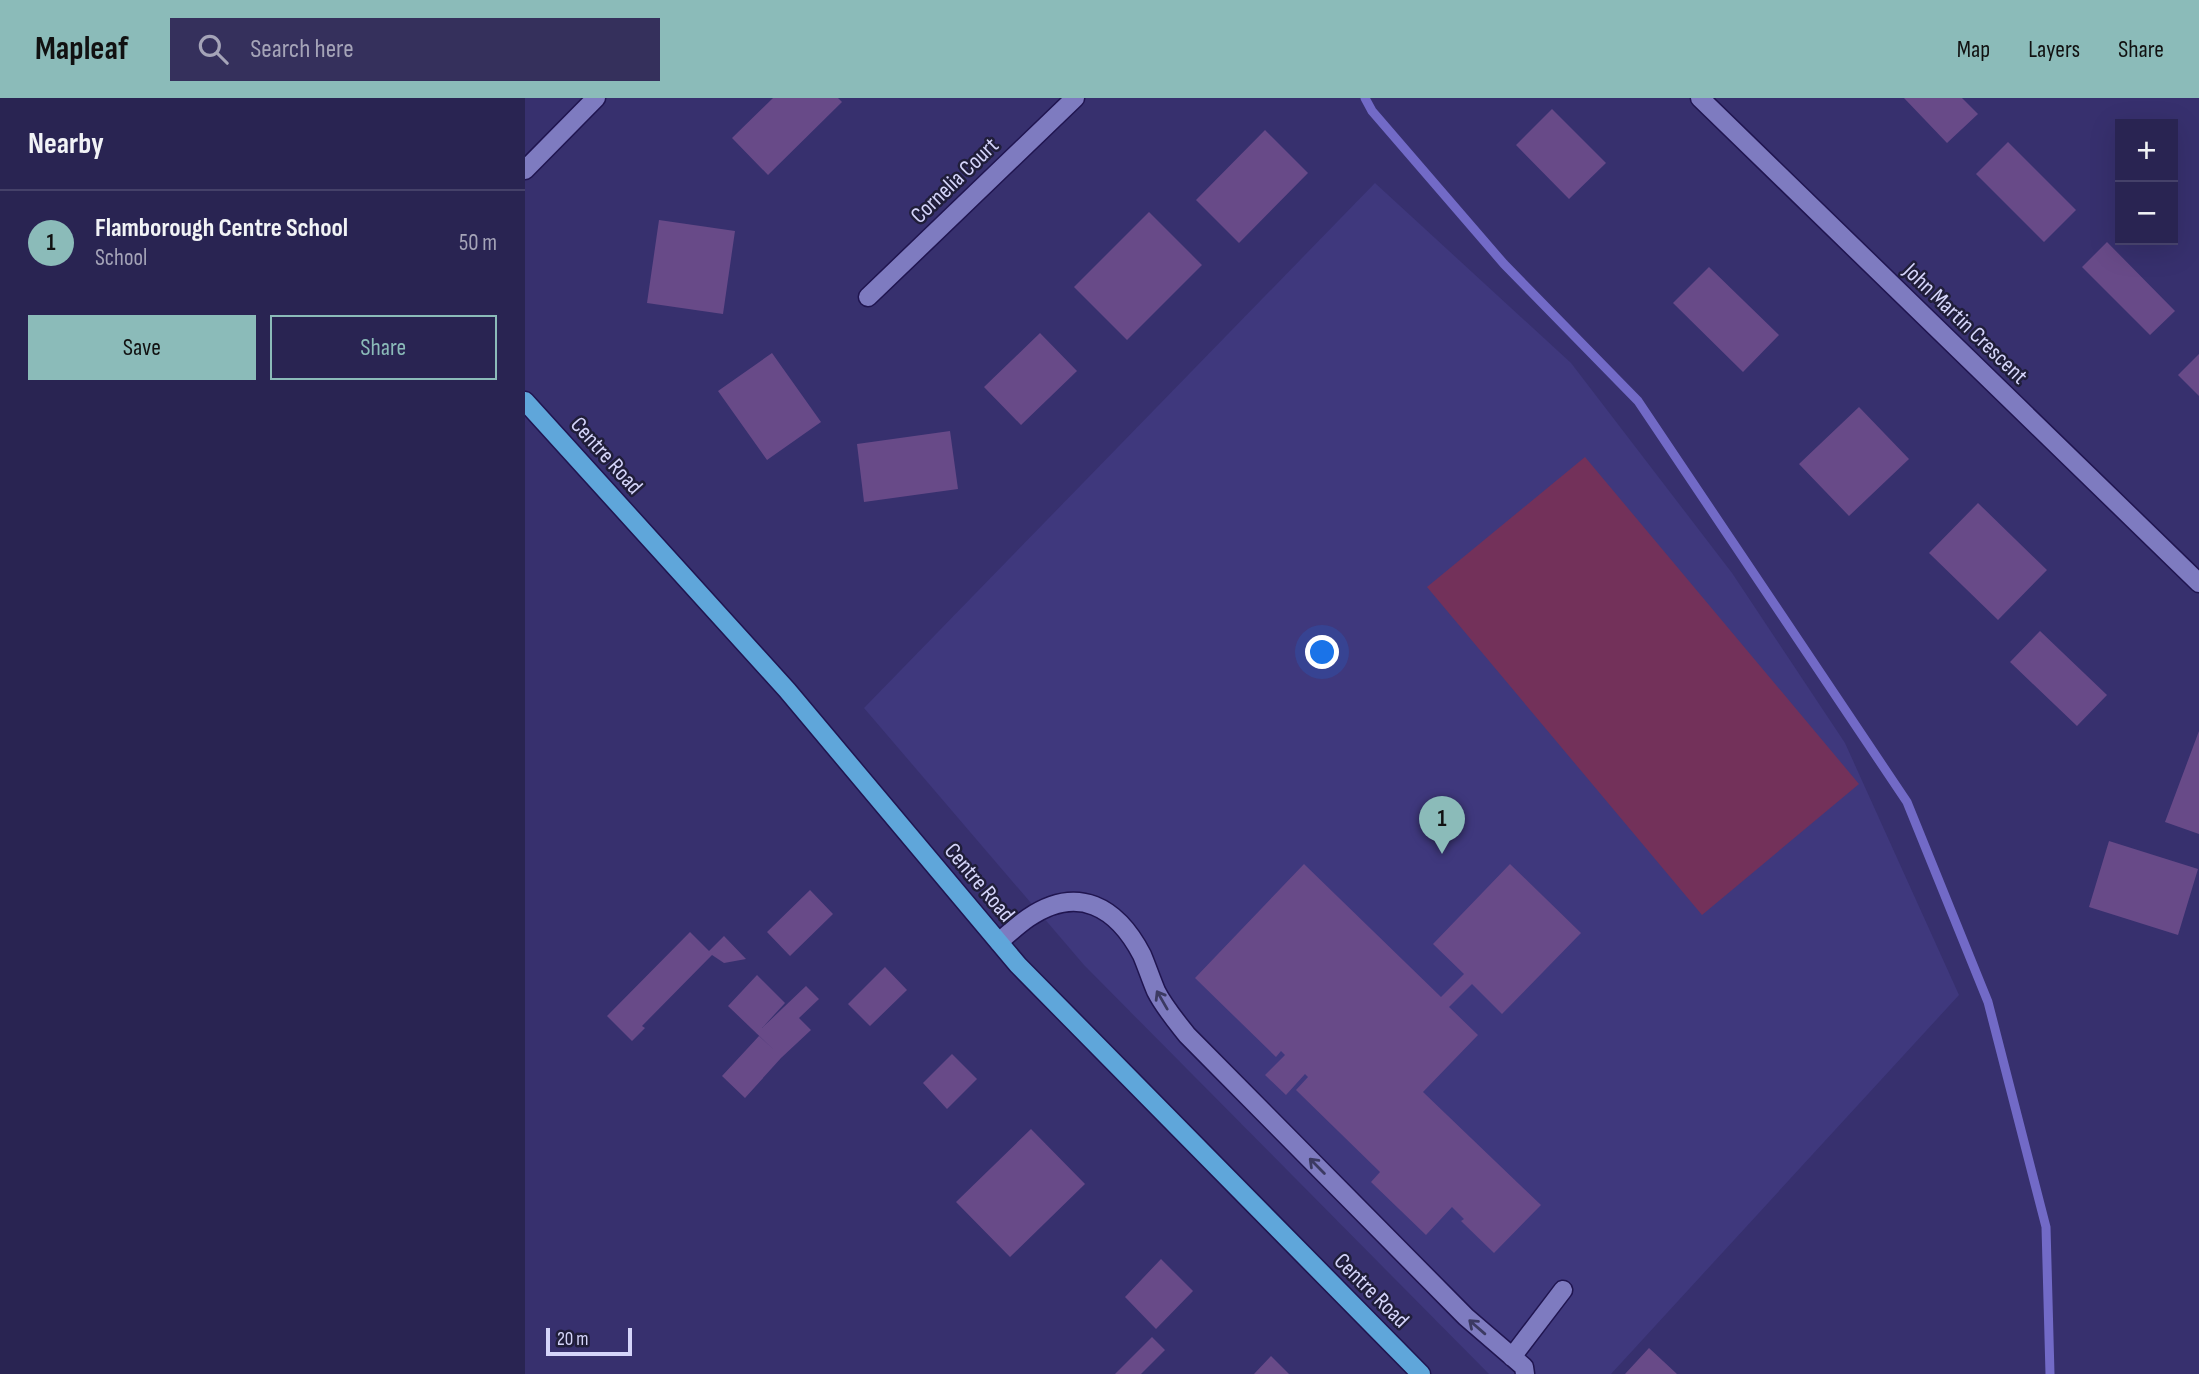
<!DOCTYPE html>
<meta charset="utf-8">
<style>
body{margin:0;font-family:"Sofia Sans Condensed",sans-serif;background:#35305c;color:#f1f3f6}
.controls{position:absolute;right:21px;top:21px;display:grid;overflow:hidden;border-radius:0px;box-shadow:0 7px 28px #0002}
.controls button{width:63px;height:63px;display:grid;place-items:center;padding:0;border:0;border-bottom:2px solid #454169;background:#292452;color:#f1f3f6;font:35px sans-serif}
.scale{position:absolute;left:21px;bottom:18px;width:86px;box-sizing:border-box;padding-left:7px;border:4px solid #d5d5fa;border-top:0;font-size:19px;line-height:24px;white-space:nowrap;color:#d5d5fa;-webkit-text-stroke:5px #201e3a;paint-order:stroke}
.you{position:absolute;left:798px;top:555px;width:24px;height:24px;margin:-18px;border:5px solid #fff;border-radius:50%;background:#1a73e8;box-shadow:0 0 0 10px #1a73e833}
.badge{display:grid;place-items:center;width:46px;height:46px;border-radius:50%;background:#8bbbb9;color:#111;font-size:23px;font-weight:700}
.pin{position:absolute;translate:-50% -58px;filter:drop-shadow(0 2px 4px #0008)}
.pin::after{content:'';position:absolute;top:37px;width:24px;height:21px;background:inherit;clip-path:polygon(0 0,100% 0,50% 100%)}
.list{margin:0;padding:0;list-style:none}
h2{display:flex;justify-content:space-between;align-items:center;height:91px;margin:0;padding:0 28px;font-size:30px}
h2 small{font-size:23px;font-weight:400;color:#a5a4b8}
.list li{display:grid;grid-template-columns:46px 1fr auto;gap:21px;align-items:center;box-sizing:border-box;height:105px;padding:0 28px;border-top:2px solid #454169}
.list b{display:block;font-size:26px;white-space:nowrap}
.list p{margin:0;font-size:23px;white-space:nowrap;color:#a5a4b8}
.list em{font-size:23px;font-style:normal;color:#a5a4b8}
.actions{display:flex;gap:14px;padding:21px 28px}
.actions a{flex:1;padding:16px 0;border:2px solid #8bbbb9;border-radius:0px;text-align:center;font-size:24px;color:#8bbbb9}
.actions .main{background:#8bbbb9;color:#111}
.icon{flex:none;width:38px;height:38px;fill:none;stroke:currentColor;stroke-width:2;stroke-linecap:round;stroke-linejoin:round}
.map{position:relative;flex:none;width:1674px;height:1276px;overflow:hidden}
header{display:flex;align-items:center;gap:42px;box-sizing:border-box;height:98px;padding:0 35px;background:#8bbbb9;color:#111}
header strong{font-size:33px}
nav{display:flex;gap:38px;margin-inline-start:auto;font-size:24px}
.search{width:490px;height:63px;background:#35305c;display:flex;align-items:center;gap:18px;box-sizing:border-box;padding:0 24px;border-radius:0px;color:#a5a4b8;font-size:26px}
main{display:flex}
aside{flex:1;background:#292452}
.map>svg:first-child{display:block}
.built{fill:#3f387d}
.green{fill:#73315a}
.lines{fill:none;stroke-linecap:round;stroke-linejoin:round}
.stream{stroke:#726ac7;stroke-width:9}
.building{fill:#684a88}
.minor-casing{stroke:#201550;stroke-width:21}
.major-casing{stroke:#201550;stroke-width:21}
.minor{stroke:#7e7bc0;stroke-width:18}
.major{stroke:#5fa6da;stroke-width:18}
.oneway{stroke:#3c3a62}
.labels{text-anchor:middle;stroke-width:5;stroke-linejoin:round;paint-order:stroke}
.street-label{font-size:23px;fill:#d5d5fa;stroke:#201e3a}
</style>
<header>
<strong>Mapleaf</strong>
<div class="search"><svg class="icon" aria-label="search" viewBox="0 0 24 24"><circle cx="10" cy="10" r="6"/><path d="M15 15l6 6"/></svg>Search here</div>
<nav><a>Map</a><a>Layers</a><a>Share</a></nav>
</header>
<main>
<aside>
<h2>Nearby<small></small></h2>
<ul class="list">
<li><span class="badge">1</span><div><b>Flamborough Centre School</b><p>School</p></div><em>50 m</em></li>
</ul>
<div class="actions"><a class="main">Save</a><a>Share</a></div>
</aside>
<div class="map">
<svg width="1674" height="1276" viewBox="0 0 1674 1276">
<rect width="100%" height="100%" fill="#37306e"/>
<path class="built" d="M850 85 1046 265 1207 475 1320 645 1434 897 1086 1276H964L559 867 339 610Z"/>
<path class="green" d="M1060 359 1334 686 1177 817 902 489Z"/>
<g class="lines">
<path class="stream" d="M840 0 847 13 979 166 1113 303 1382 704 1463 904 1521 1129 1525 1276"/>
</g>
<path class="building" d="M248 0H313L317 4 243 77 207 40Z
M1379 0H1437L1453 16 1422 45Z
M1027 11 1081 65 1044 101 991 47Z
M740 32 783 75 714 145 671 102Z
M1483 44 1551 112 1519 144 1451 76Z
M624 114 677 167 602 242 549 189Z
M134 122 210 133 198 216 122 205Z
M1582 144 1650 213 1625 237 1557 169Z
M1184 169 1254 237 1218 274 1148 205Z
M515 235 552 273 496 327 459 289Z
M247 255 296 324 242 362 193 293Z
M1674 256V298L1653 277Z
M1334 309 1384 361 1324 418 1274 366Z
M425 333 433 391 339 404 332 346Z
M1453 405 1522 472 1473 522 1404 455Z
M1515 533 1582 597 1552 628 1485 564Z
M1674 633V736L1640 724Z
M1584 743 1673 771 1653 837 1564 809Z
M779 766 916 899 939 876 908 846 985 766 1056 835 977 916 947 886 924 909 953 937 898 994 1016 1107 969 1155 936 1123 939 1121 927 1109 901 1137 846 1084 855 1074 771 992 783 979 780 976 761 997 740 977 760 957 756 953 751 959 670 880Z
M285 792 308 816 265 858 242 834Z
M165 834 184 853 199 838 221 861 199 865 187 857 117 928 120 930 107 943 82 918Z
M360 869 382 892 345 928 323 906Z
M232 877 260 905 237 930 281 888 294 901 274 920 286 932 256 960 220 1000 197 978 234 938 249 952 203 908Z
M427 956 452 981 422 1011 398 985Z
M506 1031 560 1086 485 1159 431 1104Z
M636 1161 668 1193 631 1231 600 1199Z
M627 1239 640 1252 616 1276H590Z
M1124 1250 1152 1276H1100Z
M746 1258 764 1276H729Z"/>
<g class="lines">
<defs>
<path id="minor" d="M1175 0 1674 485
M0 72 71 0
M343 199 550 0
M474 844C483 836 493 827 503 820 553 786 592 809 617 857 622 869 626 881 631 893 639 909 651 923 662 937L941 1219 999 1269 1000 1276
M987 1259 1038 1192"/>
<path id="major" d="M0 303 262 592 493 867 896 1276"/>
</defs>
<use href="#minor" class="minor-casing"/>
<use href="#major" class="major-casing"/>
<use href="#minor" class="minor"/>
<use href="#major" class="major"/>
</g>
<defs><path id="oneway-shaft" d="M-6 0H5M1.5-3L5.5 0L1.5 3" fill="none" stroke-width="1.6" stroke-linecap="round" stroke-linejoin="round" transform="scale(1.75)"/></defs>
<g class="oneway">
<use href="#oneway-shaft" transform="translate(637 902) rotate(-120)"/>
<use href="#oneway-shaft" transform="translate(792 1068) rotate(-135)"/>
<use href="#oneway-shaft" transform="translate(952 1229) rotate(-139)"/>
</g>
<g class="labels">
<g class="street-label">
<text transform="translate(429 82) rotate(-44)" y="8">Cornelia Court</text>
<text transform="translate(1441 225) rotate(44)" y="8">John Martin Crescent</text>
<text transform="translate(82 357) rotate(48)" y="8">Centre Road</text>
<text transform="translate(455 784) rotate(50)" y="8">Centre Road</text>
<text transform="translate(847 1192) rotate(45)" y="8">Centre Road</text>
</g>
</g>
</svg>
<div class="controls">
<button>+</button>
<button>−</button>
</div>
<div class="scale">20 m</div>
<div class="you"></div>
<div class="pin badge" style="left:917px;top:756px">1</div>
</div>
</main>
